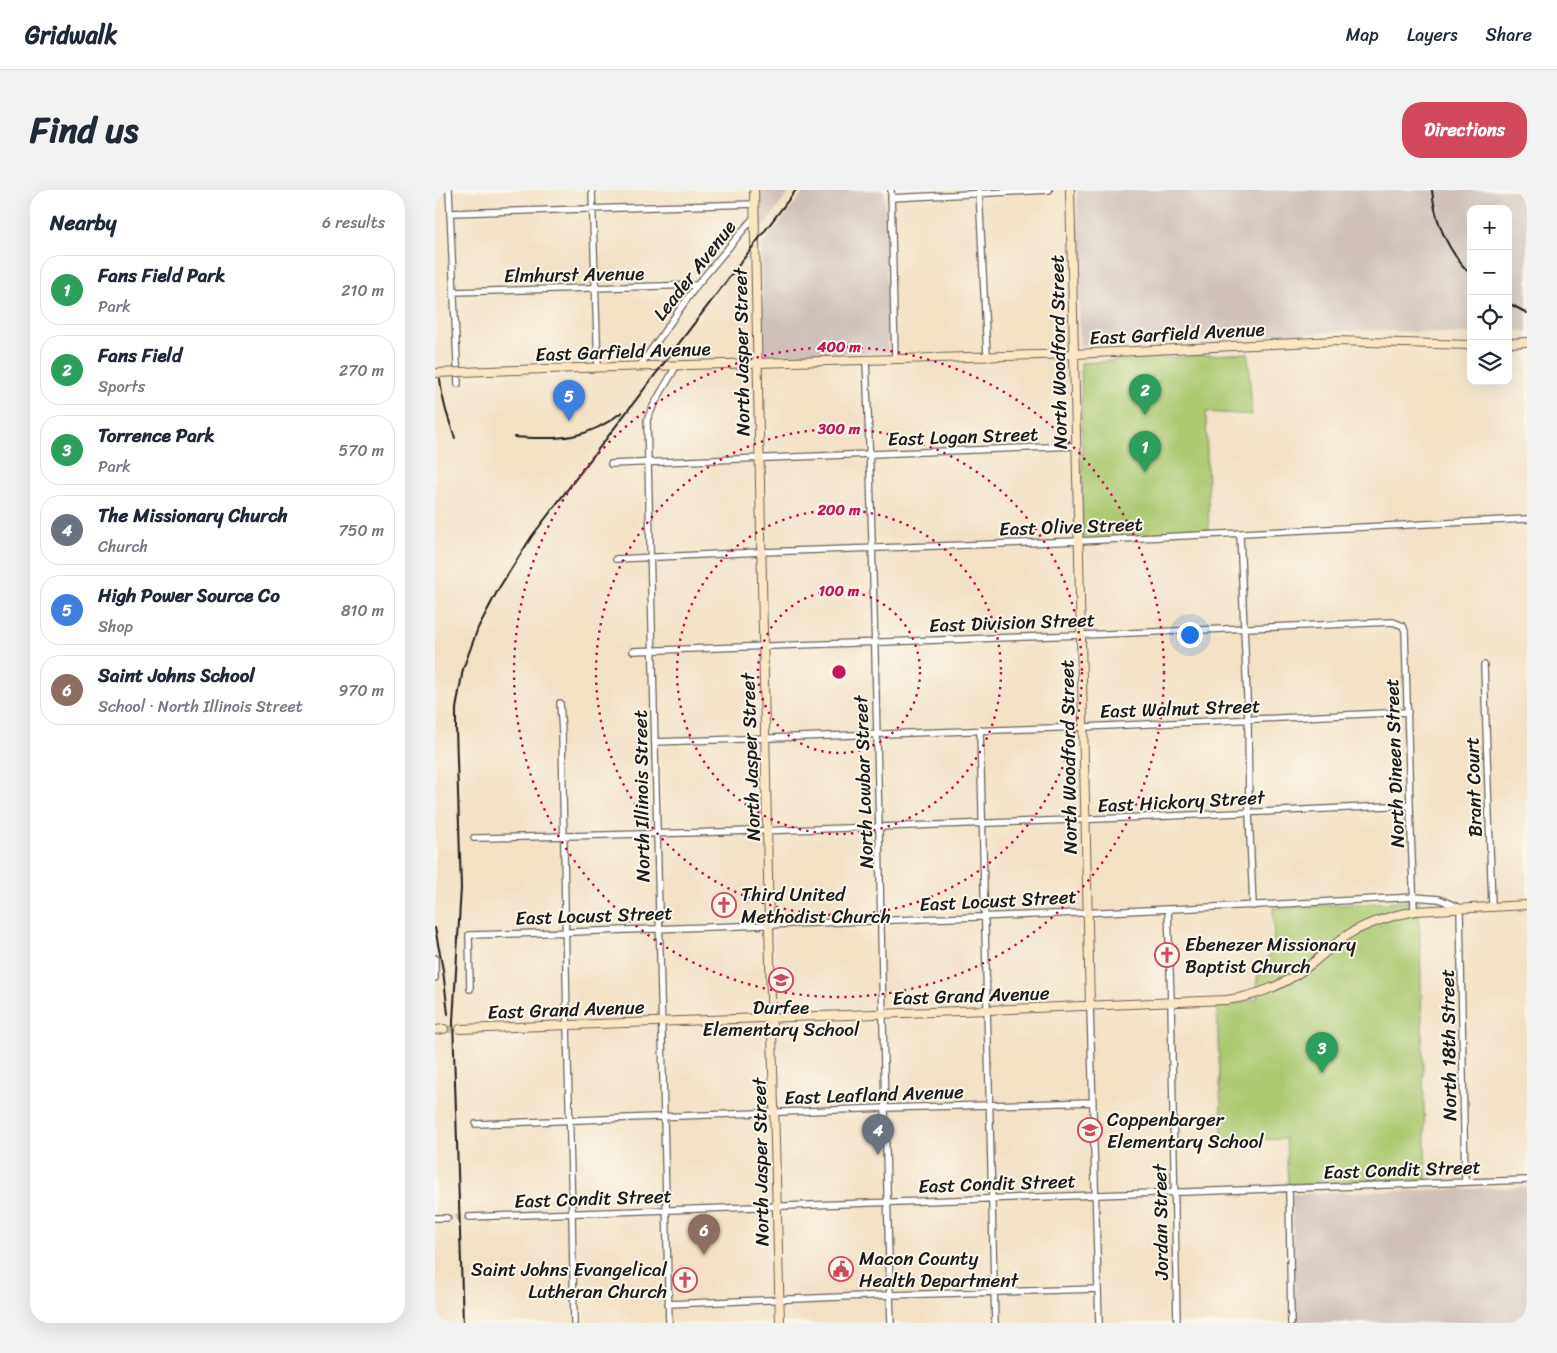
<!DOCTYPE html>
<meta charset="utf-8">
<style>
body{margin:0;font-family:Sriracha,sans-serif;background:#f2f2f3;color:#1f2937}
.controls{position:absolute;right:15px;top:15px;display:grid;overflow:hidden;border-radius:10px;box-shadow:0 5px 20px #0002}
.controls button{width:45px;height:45px;display:grid;place-items:center;padding:0;border:0;border-bottom:1px solid #e0e1e3;background:#fff;color:#1f2937;font:25px sans-serif}
.you{position:absolute;left:754px;top:444px;width:18px;height:18px;margin:-12px;border:4px solid #fff;border-radius:50%;background:#1a73e8;box-shadow:0 0 0 8px #1a73e833}
.badge{display:grid;place-items:center;width:32px;height:32px;border-radius:50%;background:#d1495b;color:#fff;font-size:16px;font-weight:700}
.pin{position:absolute;translate:-50% -41px;filter:drop-shadow(0 1px 2px #0008)}
.pin::after{content:'';position:absolute;top:26px;width:18px;height:15px;background:inherit;clip-path:polygon(0 0,100% 0,50% 100%)}
.list{margin:0;padding:0;list-style:none}
h2{display:flex;justify-content:space-between;align-items:center;height:65px;margin:0;padding:0 20px;font-size:21px}
h2 small{font-size:16px;font-weight:400;color:#747a83}
.list li{display:grid;grid-template-columns:32px 1fr auto;gap:15px;align-items:center;box-sizing:border-box;height:70px;margin:0 10px 10px;padding:0 10px;border:1px solid #e0e1e3;border-radius:20px}
.list b{display:block;font-size:19px;white-space:nowrap}
.list p{margin:0;font-size:16px;white-space:nowrap;color:#747a83}
.list em{font-size:16px;font-style:normal;color:#747a83}
.icon{flex:none;width:28px;height:28px;fill:none;stroke:currentColor;stroke-width:2;stroke-linecap:round;stroke-linejoin:round}
.map{position:relative;flex:none;width:1092px;height:1133px;overflow:hidden;border-radius:20px}
header{display:flex;align-items:center;gap:30px;box-sizing:border-box;height:70px;padding:0 25px;background:#fff;border-bottom:1px solid #e0e1e3}
header strong{font-size:24px}
nav{display:flex;gap:28px;margin-inline-start:auto;font-size:18px}
.intro{display:flex;align-items:center;justify-content:space-between;box-sizing:border-box;height:120px;padding:0 30px}
h1{margin:0;font-size:35px}
.button{padding:12px 22px;border-radius:20px;background:#d1495b;color:#fff;font-size:18px;font-weight:700}
main{display:flex;gap:30px;padding:0 30px}
aside{flex:1;background:#fff;border-radius:20px;box-shadow:0 5px 20px #0002}
.map>svg:first-child{display:block}
.industrial{fill:#cfc1ba}
.park{fill:#acc970;stroke:#647246}
.lines{fill:none;stroke-linecap:round;stroke-linejoin:round}
.street-tunnel{stroke:#c8baa4;stroke-width:5.5;stroke-dasharray:5.5 3;stroke-linecap:butt}
.secondary-tunnel{stroke:#c8baa4;stroke-width:8;stroke-dasharray:8 4;stroke-linecap:butt}
.street-casing{stroke:#676158;stroke-width:8}
.secondary-casing{stroke:#676158;stroke-width:10}
.street{stroke:#fff;stroke-width:5.5}
.secondary{stroke:#fbe6c4;stroke-width:8}
.rail{stroke:#1c1c1c;stroke-width:2}
.secondary-bridge-casing{stroke:#676158;stroke-width:10;stroke-linecap:butt}
.secondary-bridge{stroke:#fbe6c4;stroke-width:8}
.ring{fill:none;stroke:#c2185b;stroke-width:2.5;stroke-dasharray:2.5 5}
.labels{text-anchor:middle;stroke-width:4;stroke-linejoin:round;paint-order:stroke}
.street-label{font-size:19px;fill:#1c1c1c;stroke:#fbf7ec}
.poi-label{font-size:19px;fill:#1c1c1c;stroke:#fbf7ec;text-anchor:start}
.centre{fill:#c2185b;stroke:#fbf7ec;stroke-width:2.5}
.ring-label{font-size:15px;text-anchor:middle;font-weight:bold;fill:#c2185b;stroke:#fbf7ec;stroke-width:4;stroke-linejoin:round;paint-order:stroke}
</style>
<header>
<strong>Gridwalk</strong>
<nav><a>Map</a><a>Layers</a><a>Share</a></nav>
</header>
<div class="intro"><h1>Find us</h1><a class="button">Directions</a></div>
<main>
<aside>
<h2>Nearby<small>6 results</small></h2>
<ul class="list">
<li><span class="badge" style="background:#2e9e5b">1</span><div><b>Fans Field Park</b><p>Park</p></div><em>210 m</em></li>
<li><span class="badge" style="background:#2e9e5b">2</span><div><b>Fans Field</b><p>Sports</p></div><em>270 m</em></li>
<li><span class="badge" style="background:#2e9e5b">3</span><div><b>Torrence Park</b><p>Park</p></div><em>570 m</em></li>
<li><span class="badge" style="background:#6b7280">4</span><div><b>The Missionary Church</b><p>Church</p></div><em>750 m</em></li>
<li><span class="badge" style="background:#3f7fe0">5</span><div><b>High Power Source Co</b><p>Shop</p></div><em>810 m</em></li>
<li><span class="badge" style="background:#8d6e63">6</span><div><b>Saint Johns School</b><p>School · North Illinois Street</p></div><em>970 m</em></li>
</ul>
</aside>
<div class="map">
<svg width="1092" height="1133" viewBox="0 0 1092 1133">
<rect width="100%" height="100%" fill="#fbf7ec"/>
<filter id="ink" filterUnits="userSpaceOnUse"><feTurbulence type="fractalNoise" baseFrequency=".02" numOctaves="2"/><feDisplacementMap in="SourceGraphic" scale="10" xChannelSelector="R" yChannelSelector="G"/><feConvolveMatrix kernelMatrix="1 2 1 2 8 2 1 2 1" color-interpolation-filters="sRGB"/></filter>
<filter id="wash" filterUnits="userSpaceOnUse"><feTurbulence type="fractalNoise" baseFrequency=".0096" numOctaves="4" result="noise"/><feDisplacementMap in="SourceGraphic" scale="20" xChannelSelector="R" yChannelSelector="G"/><feGaussianBlur stdDeviation="1.12" result="paint"/><feColorMatrix in="noise" values="0 0 0 0 0 0 0 0 0 0 0 0 0 0 0 0 0 1.4 0 .05"/><feComposite in="paint" operator="in"/></filter>
<g filter="url(#wash)">
<rect width="100%" height="100%" fill="#f3e1c6"/>
<path class="industrial" d="M325 0H356L326 40Z
M370 0H449L453 162 328 165 326 57Z
M642 0H1092V141L1073 142V19H1036V144L930 140 645 155Z
M1092 997V1133H861L857 1004Z"/>
<path class="park" d="M813 163 817 225 771 222 774 340 648 348 646 173 736 167Z
M984 711 991 991 853 995 851 949 787 951 782 817 822 809C822 798 820 786 826 776 831 768 837 764 839 755L838 718Z"/>
</g>
<g filter="url(#ink)">
<g class="lines">
<path class="street-tunnel" d="M12 1028 34 1027"/>
<path class="secondary-tunnel" d="M9 839H25"/>
<defs>
<path id="street" d="M14 0 23 194
M157 0 163 177
M456 0 460 169
M544 0 552 165
M456 8 614 0
M15 23 320 14
M18 102 262 95
M431 170C444 491 445 812 456 1133
M204 177 262 95 320 26
M176 274 642 256
M805 344 813 530 814 623 818 716
M181 369 326 362 644 351 1092 329
M198 461 646 445 958 432 968 436 970 441 975 615 979 721
M1049 475 1057 717
M125 513 127 543 132 835 137 1024 139 1133
M545 540 560 1133
M220 552 649 537 973 522
M39 648C351 642 663 630 975 615
M733 719 736 812 742 1133
M0 768V788
M35 799 34 745C134 743 233 738 333 735 549 727 764 719 979 707L1004 709 1025 718 1030 992
M655 816 664 1133
M41 934 451 918 658 912
M854 998 856 1133
M34 1027 1092 990
M0 1028H12
M233 1114 455 1105 663 1099
M234 1133 212 230C219 211 232 194 241 176"/>
<path id="secondary" d="M319 0 334 735 345 1133
M635 0 655 816
M1073 153 1092 152
M110 179 640 164 900 151 1036 155
M25 839 553 820 791 810C822 806 850 795 875 775 889 764 903 750 919 741 938 731 959 725 981 721L1092 715
M0 840 9 839"/>
</defs>
<use href="#street" class="street-casing"/>
<use href="#secondary" class="secondary-casing"/>
<use href="#street" class="street"/>
<use href="#secondary" class="secondary"/>
<path class="rail" d="M997 0C1000 32 1013 61 1036 85
M1073 113 1092 123
M5 189C7 211 13 228 20 248
M79 247C123 249 151 251 187 222
M0 738 8 780 13 824
M28 1133 18 831 26 698 21 538V519L28 479 43 438 64 398 97 346 361 0"/>
<defs>
<path id="secondary-bridge" d="M0 183 110 179"/>
</defs>
<use href="#secondary-bridge" class="secondary-bridge-casing"/>
<use href="#secondary-bridge" class="secondary-bridge"/>
</g>
</g>
<g class="ring">
<circle cx="404" cy="482" r="81"/>
<circle cx="404" cy="482" r="162"/>
<circle cx="404" cy="482" r="243"/>
<circle cx="404" cy="482" r="325"/>
</g>
<defs>
<symbol id="church-ring" viewBox="-11 -11 22 22"><circle r="9.5" fill="#fbf7ec" stroke="#d1495b" stroke-width="1.5"/><path d="M-1.2-6h2.4v3.5h3.3v2.4h-3.3V6h-2.4V-.1h-3.3v-2.4h3.3Z" fill="#d1495b"/></symbol>
<symbol id="school-ring" viewBox="-11 -11 22 22"><circle r="9.5" fill="#fbf7ec" stroke="#d1495b" stroke-width="1.5"/><path d="M0-5L7-2L0 1L-7-2ZM-4 1L0 2.5L4 1V4Q0 6-4 4Z" fill="#d1495b"/></symbol>
<symbol id="civic-ring" viewBox="-11 -11 22 22"><circle r="9.5" fill="#fbf7ec" stroke="#d1495b" stroke-width="1.5"/><path d="M-.6-6.5H3V-4.5H.6V-3L4-1V1h2V6H-6V1h2V-1L-.6-3ZM-1.2 2.5V6h2.4V2.5Z" fill="#d1495b"/></symbol>
</defs>
<g fill-rule="evenodd">
<use href="#church-ring" x="275" y="701" width="28" height="28"/>
<use href="#church-ring" x="718" y="751" width="28" height="28"/>
<use href="#school-ring" x="332" y="776" width="28" height="28"/>
<use href="#school-ring" x="641" y="926" width="28" height="28"/>
<use href="#civic-ring" x="392" y="1065" width="28" height="28"/>
<use href="#church-ring" x="236" y="1076" width="28" height="28"/>
</g>
<g class="labels">
<g class="street-label">
<text transform="translate(259 80) rotate(-52)" y="7">Leader Avenue</text>
<text transform="translate(139 84) rotate(-1)" y="7">Elmhurst Avenue</text>
<text transform="translate(742 143) rotate(-3)" y="7">East Garfield Avenue</text>
<text transform="translate(188 161) rotate(-2)" y="7">East Garfield Avenue</text>
<text transform="translate(306 162) rotate(-91)" y="7">North Jasper Street</text>
<text transform="translate(623 162) rotate(-91)" y="7">North Woodford Street</text>
<text transform="translate(528 246) rotate(-2)" y="7">East Logan Street</text>
<text transform="translate(636 336) rotate(-2)" y="7">East Olive Street</text>
<text transform="translate(577 432) rotate(-2)" y="7">East Division Street</text>
<text transform="translate(745 518) rotate(-2)" y="7">East Walnut Street</text>
<text transform="translate(315 567) rotate(-92)" y="7">North Jasper Street</text>
<text transform="translate(633 567) rotate(-91)" y="7">North Woodford Street</text>
<text transform="translate(959 573) rotate(-92)" y="7">North Dineen Street</text>
<text transform="translate(428 592) rotate(-92)" y="7">North Lowbar Street</text>
<text transform="translate(1038 597) rotate(-92)" y="7">Brant Court</text>
<text transform="translate(206 606) rotate(-91)" y="7">North Illinois Street</text>
<text transform="translate(746 611) rotate(-3)" y="7">East Hickory Street</text>
<text transform="translate(563 710) rotate(-3)" y="7">East Locust Street</text>
<text transform="translate(159 725) rotate(-2)" y="7">East Locust Street</text>
<text transform="translate(536 805) rotate(-2)" y="7">East Grand Avenue</text>
<text transform="translate(131 819) rotate(-2)" y="7">East Grand Avenue</text>
<text transform="translate(1013 855) rotate(-91)" y="7">North 18th Street</text>
<text transform="translate(439 904) rotate(-2)" y="7">East Leafland Avenue</text>
<text transform="translate(325 972) rotate(-91)" y="7">North Jasper Street</text>
<text transform="translate(967 979) rotate(-2)" y="7">East Condit Street</text>
<text transform="translate(562 993) rotate(-2)" y="7">East Condit Street</text>
<text transform="translate(158 1008) rotate(-2)" y="7">East Condit Street</text>
<text transform="translate(725 1032) rotate(-91)" y="7">Jordan Street</text>
</g>
<g class="poi-label">
<text x="306" y="711">Third United<tspan x="306" dy="22">Methodist Church</tspan></text>
<text x="750" y="761">Ebenezer Missionary<tspan x="750" dy="22">Baptist Church</tspan></text>
<text x="346" y="824" text-anchor="middle">Durfee<tspan x="346" dy="22">Elementary School</tspan></text>
<text x="672" y="936">Coppenbarger<tspan x="672" dy="22">Elementary School</tspan></text>
<text x="424" y="1075">Macon County<tspan x="424" dy="22">Health Department</tspan></text>
<text x="232" y="1086" text-anchor="end">Saint Johns Evangelical<tspan x="232" dy="22">Lutheran Church</tspan></text>
</g>
</g>
<circle cx="404" cy="482" r="8" class="centre"/>
<g class="ring-label">
<text x="404" y="162">400 m</text>
<text x="404" y="244">300 m</text>
<text x="404" y="325">200 m</text>
<text x="404" y="406">100 m</text>
</g>
</svg>
<div class="controls">
<button>+</button>
<button>−</button>
<button><svg class="icon" aria-label="locate" viewBox="0 0 24 24"><circle cx="12" cy="12" r="6"/><path d="M12 2v4M12 18v4M2 12h4M18 12h4"/></svg></button>
<button><svg class="icon" aria-label="layers" viewBox="0 0 24 24"><path d="M12 4l9 5-9 5-9-5zM3 14l9 5 9-5"/></svg></button>
</div>
<div class="you"></div>
<div class="pin badge" style="left:710px;top:282px;background:#2e9e5b">1</div>
<div class="pin badge" style="left:710px;top:225px;background:#2e9e5b">2</div>
<div class="pin badge" style="left:887px;top:883px;background:#2e9e5b">3</div>
<div class="pin badge" style="left:443px;top:965px;background:#6b7280">4</div>
<div class="pin badge" style="left:134px;top:231px;background:#3f7fe0">5</div>
<div class="pin badge" style="left:269px;top:1065px;background:#8d6e63">6</div>
</div>
</main>
